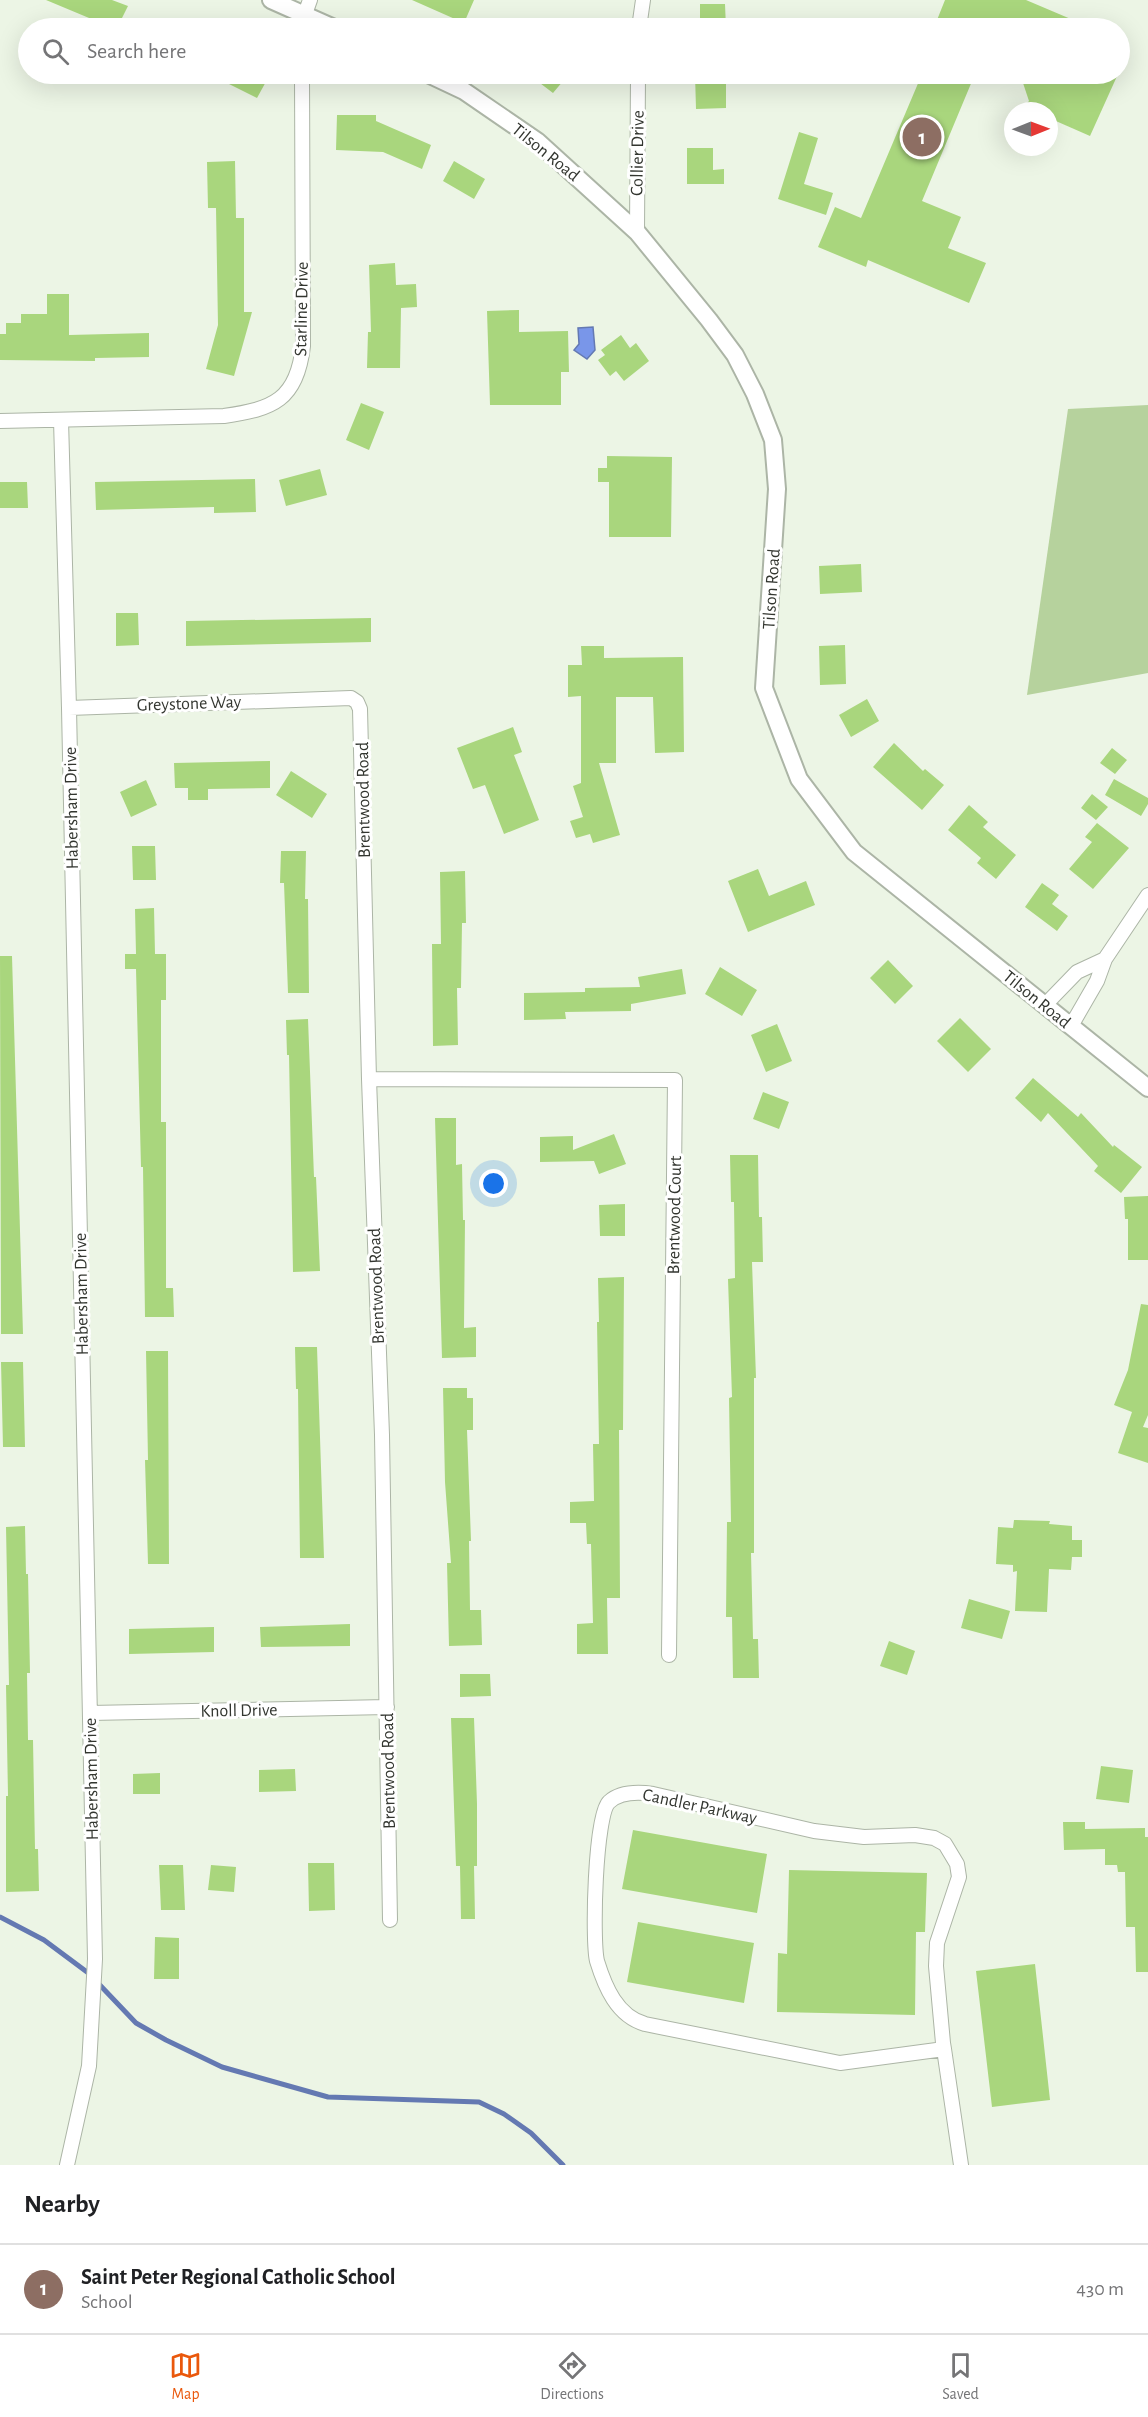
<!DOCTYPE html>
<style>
body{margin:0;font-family:"Alegreya Sans",sans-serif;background:#f2f2f2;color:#202124}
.compass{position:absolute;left:1004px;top:102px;width:54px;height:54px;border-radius:50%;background:#fff;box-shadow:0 6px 24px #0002;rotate:89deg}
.you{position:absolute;left:494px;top:1184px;width:21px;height:21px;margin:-15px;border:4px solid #fff;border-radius:50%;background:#1a73e8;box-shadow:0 0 0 9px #1a73e833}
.badge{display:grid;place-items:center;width:39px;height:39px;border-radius:50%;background:#ea580c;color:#fff;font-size:20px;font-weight:700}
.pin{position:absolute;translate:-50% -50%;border:3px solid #fff;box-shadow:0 2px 6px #0006}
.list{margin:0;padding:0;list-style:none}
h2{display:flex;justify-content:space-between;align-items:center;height:78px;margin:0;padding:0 24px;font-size:26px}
h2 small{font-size:20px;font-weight:400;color:#757577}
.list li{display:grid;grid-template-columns:39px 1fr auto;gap:18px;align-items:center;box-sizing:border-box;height:90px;padding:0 24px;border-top:2px solid #e0e0e0}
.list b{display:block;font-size:22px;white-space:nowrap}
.list p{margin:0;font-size:20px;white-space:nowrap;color:#757577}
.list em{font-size:20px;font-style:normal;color:#757577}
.icon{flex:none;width:33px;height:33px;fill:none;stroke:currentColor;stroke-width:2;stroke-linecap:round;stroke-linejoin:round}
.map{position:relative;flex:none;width:1148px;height:2165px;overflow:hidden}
.search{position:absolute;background:#fff;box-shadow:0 6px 24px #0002;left:18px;right:18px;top:18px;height:66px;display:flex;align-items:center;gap:15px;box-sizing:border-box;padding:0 21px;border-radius:33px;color:#757577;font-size:22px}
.sheet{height:168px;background:#fff}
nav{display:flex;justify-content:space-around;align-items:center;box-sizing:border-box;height:84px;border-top:2px solid #e0e0e0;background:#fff;font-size:16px;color:#757577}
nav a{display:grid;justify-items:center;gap:3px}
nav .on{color:#ea580c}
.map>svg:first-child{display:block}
.green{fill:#b6d29d}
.water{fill:#7996e9;stroke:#6479b2;stroke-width:1.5}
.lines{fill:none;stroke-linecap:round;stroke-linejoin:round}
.stream{stroke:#6479b2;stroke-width:5}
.building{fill:#a9d67d}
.minor-casing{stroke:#acb5a6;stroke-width:16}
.tertiary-casing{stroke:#acb5a6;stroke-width:20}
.minor{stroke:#fff;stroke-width:14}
.tertiary{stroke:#fff;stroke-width:16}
.labels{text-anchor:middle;stroke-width:6;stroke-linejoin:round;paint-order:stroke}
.street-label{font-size:18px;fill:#333630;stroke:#fff}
</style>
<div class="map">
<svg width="1148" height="2165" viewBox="0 0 1148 2165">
<rect width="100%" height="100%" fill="#ecf5e5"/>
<path class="green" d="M1148 405V673L1027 695 1068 409Z"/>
<path class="water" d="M593 327 595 350 587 359 574 350 579 344 578 328Z"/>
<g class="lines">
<path class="stream" d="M0 1917 44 1940 91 1975
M97 1982 136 2023 166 2040 222 2067 328 2097 479 2102 504 2114 531 2133 563 2165"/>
</g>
<path class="building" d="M46 0H112L128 6 117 28H113Z
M412 0H474L464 23Z
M945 0H1026L1092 28H943L935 25Z
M700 4H725L726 28H700Z
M209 74H260L268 78 257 98Z
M528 74H569L553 93Z
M695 74H726V108L696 109Z
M922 74H975L922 201 961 217 948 248 986 263 969 303 868 260 866 267 818 247 835 207 861 218Z
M1025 74H1118L1090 136 1049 118V111H1020L1029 101 1022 80Z
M337 115H376V121L431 145 422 169 383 152 336 150Z
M799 132 818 138 804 184 833 193 826 215 778 199Z
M687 148H713V170L724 169V184H687Z
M235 161 236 218H244V312H252L234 376 206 369 218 325 216 208H208L207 162Z
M454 161 485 179 474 199 443 181Z
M395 263 396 285 416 284 417 307 401 308 400 368H367L368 332H371L369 265Z
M47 294H69V335L149 333V357L95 358V361L0 360V334H6V323H21V314H47Z
M519 310V332L568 331 569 372H561V405H490L487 311Z
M621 335 630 348 636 343 649 361 624 381 616 371 610 376 598 360 605 355 601 350Z
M361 403 384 412 369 450 346 440Z
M607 456 672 457 671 537H609V482H598V468H607Z
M320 469 327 495 286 506 279 480Z
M255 479 256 512 214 513V507L96 510 95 482Z
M0 482H27L28 508H0Z
M861 564 862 592 820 594 819 566Z
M116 613H138L139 645 116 646Z
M371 618V642L186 646V621Z
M845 645 846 684 820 685 819 646Z
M581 646H604V658L683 657 684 752 655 753 653 697H616V763H599L620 835 593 843 590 834 576 838 570 821 583 817 573 786 581 783V696L568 697V665H582Z
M867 699 879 721 851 737 839 715Z
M513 727 522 752 514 755 539 820 504 834 485 785 473 789 457 748Z
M894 743 923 771 925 769 944 785 922 810 873 767Z
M1112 748 1127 760 1115 774 1100 763Z
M270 761V788L208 789V800H188V788H175L174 763Z
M291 771 327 794 312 818 276 795Z
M1114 779 1148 798V804L1141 816 1105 795Z
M146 780 157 805 131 817 120 792Z
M1092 794 1108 807 1096 820 1081 808Z
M969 805 988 822 983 827 1016 855 996 879 977 863 981 858 948 830Z
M1097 823 1129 848 1093 889 1069 869 1092 842 1085 837Z
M132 846H155L156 880H133Z
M281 851H306L305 899H308L309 993H288L284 883H280Z
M758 869 769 896 806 881 815 905 748 932 728 881Z
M465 871 466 923H462L461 988H457L458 1045 433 1046 432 944H441L440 872Z
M1042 883 1059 895 1052 904 1068 916 1057 931 1025 907Z
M154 908 155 954H166V1000H161V1122H166V1288H173L174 1317H145L143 1167H141L136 969H125V954H136L135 909Z
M0 956H12L23 1334H1Z
M888 960 913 986 895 1004 870 978Z
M720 967 757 990 742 1016 705 994Z
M682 969 686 994 631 1004V1011L565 1012 566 1019 524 1020V993L585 992V988L640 987 638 977Z
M960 1018 991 1049 968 1072 937 1041Z
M308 1019 314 1177H316L320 1271 293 1272 289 1055H287L286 1020Z
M777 1024 792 1061 766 1072 751 1035Z
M1033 1078 1078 1117 1081 1113 1113 1147 1114 1145 1142 1167 1121 1193 1094 1171 1098 1166 1048 1113 1041 1122 1015 1098Z
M763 1092 789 1102 779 1129 753 1119Z
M435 1118H456V1165L462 1164 463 1220H465L464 1328 476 1327V1357L442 1358Z
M614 1134 626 1164 599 1174 594 1161 540 1162V1137L573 1136V1150Z
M730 1155H758L759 1217H762L763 1262H752L756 1378H754V1553H751L753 1639H758L759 1678H733L732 1617H726L727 1522H731L729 1398 732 1397 728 1279 735 1278 734 1202H731Z
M1148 1196V1260H1128V1219H1125L1124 1197Z
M625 1204V1236H600L599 1205Z
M624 1277 623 1430H619L620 1598H607L608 1654H577V1624L593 1623 591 1544H587L586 1523H570V1502L594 1501 593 1444H599L597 1322H599L598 1278Z
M1141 1304 1148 1305V1415L1143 1427 1148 1428V1463L1118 1453 1132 1412 1114 1405 1128 1370Z
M295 1347H317L324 1558H300L298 1389H296Z
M146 1351H168L169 1564H148L145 1460H148Z
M1 1362H23L25 1447H3Z
M443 1388H467V1398H473V1430H467L471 1541H469L470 1610H481L482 1645 449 1646 447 1563H451L445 1482Z
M1014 1520 1050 1521 1049 1524 1072 1526V1540H1082V1557H1072L1071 1570 1049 1569 1047 1612 1015 1611 1017 1571 1013 1572V1565L996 1564 998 1527 1013 1528Z
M25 1526 26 1574H28L30 1673H27L28 1740H33L35 1849H38L39 1891 6 1892V1796H8L6 1685H9L6 1527Z
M969 1599 1010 1611 1002 1639 961 1628Z
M350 1624V1646L261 1647 260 1627Z
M214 1627V1652L129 1654V1629Z
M889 1641 915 1651 907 1675 880 1666Z
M460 1674H490L491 1696 460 1697Z
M451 1718H474L477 1804V1866H474L475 1919H461L460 1866H456Z
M1101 1766 1133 1770 1129 1803 1096 1799Z
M295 1769 296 1791 259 1792V1770Z
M160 1773V1794H133V1774Z
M1063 1822H1085V1829L1145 1828V1837H1148V1972H1136L1135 1927H1126L1125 1872H1118L1117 1865H1105V1849L1064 1850Z
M633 1830 767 1854 757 1913 622 1889Z
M308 1863H334L335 1910 309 1911Z
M159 1865H183L185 1910H161Z
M211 1865 236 1867 234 1892 208 1890Z
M789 1870 927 1873 925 1932H916L915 2015 777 2012 778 1953 787 1954Z
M638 1922 754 1943 744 2003 627 1982Z
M155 1937 179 1938V1979H154Z
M1035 1964 1050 2100 992 2107 976 1971Z"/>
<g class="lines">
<defs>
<path id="minor" d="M304 28 305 14 310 0
M639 28 643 0
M637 232 638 74
M61 420 69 708 95 1959 89 2066 67 2165
M0 421 224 416C273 409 297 400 303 346L302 74
M69 708 351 698 357 702 360 709 369 1079 382 1435 390 1920
M1045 1005 1077 972 1105 959
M1071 1026 1097 981 1105 959 1148 895
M369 1079 675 1080 669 1655
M90 1713 387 1707
M944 2049 840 2063 645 2024C617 2016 605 1987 597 1961 592 1940 595 1815 609 1802 621 1791 639 1792 653 1794L814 1831 864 1837 915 1835 934 1838 945 1844 957 1864 959 1877 937 1943 936 1966 943 2043 944 2049 961 2165"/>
<path id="tertiary" d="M271 0 334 28
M428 74 464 91 537 141 637 232 709 320 735 355 755 394 773 440 777 489 764 688 799 779 854 852 1148 1088"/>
</defs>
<use href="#minor" class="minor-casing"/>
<use href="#tertiary" class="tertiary-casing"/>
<use href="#minor" class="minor"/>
<use href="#tertiary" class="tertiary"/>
</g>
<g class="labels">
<g class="street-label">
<text transform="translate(546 152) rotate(39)" y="6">Tilson Road</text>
<text transform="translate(637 153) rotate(-89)" y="6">Collier Drive</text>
<text transform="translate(301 309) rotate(-89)" y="6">Starline Drive</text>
<text transform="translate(771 589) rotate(-86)" y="6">Tilson Road</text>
<text transform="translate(189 703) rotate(-2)" y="6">Greystone Way</text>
<text transform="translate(363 800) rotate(-91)" y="6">Brentwood Road</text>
<text transform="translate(71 808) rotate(-91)" y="6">Habersham Drive</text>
<text transform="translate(1037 999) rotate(39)" y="6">Tilson Road</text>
<text transform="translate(674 1215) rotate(-89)" y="6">Brentwood Court</text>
<text transform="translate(376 1286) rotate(-92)" y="6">Brentwood Road</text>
<text transform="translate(81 1294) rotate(-91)" y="6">Habersham Drive</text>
<text transform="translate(239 1710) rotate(-1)" y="6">Knoll Drive</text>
<text transform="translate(388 1771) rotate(-91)" y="6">Brentwood Road</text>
<text transform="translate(91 1779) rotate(-91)" y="6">Habersham Drive</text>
<text transform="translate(700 1806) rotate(12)" y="6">Candler Parkway</text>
</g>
</g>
</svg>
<svg class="compass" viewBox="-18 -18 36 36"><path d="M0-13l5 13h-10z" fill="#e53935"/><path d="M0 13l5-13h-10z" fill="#757577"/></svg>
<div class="you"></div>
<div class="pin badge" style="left:922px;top:137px;background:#8d6e63">1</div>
<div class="search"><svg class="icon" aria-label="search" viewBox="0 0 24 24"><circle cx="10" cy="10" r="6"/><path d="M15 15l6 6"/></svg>Search here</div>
</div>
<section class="sheet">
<h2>Nearby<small></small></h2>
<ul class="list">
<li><span class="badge" style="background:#8d6e63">1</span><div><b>Saint Peter Regional Catholic School</b><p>School</p></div><em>430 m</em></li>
</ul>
</section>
<nav>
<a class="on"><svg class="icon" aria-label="map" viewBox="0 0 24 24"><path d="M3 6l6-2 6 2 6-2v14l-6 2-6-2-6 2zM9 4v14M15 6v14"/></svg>Map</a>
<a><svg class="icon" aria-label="directions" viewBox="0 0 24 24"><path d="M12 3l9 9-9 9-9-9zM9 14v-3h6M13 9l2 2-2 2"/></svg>Directions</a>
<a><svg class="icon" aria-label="saved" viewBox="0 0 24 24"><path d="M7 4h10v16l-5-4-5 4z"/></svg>Saved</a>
</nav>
